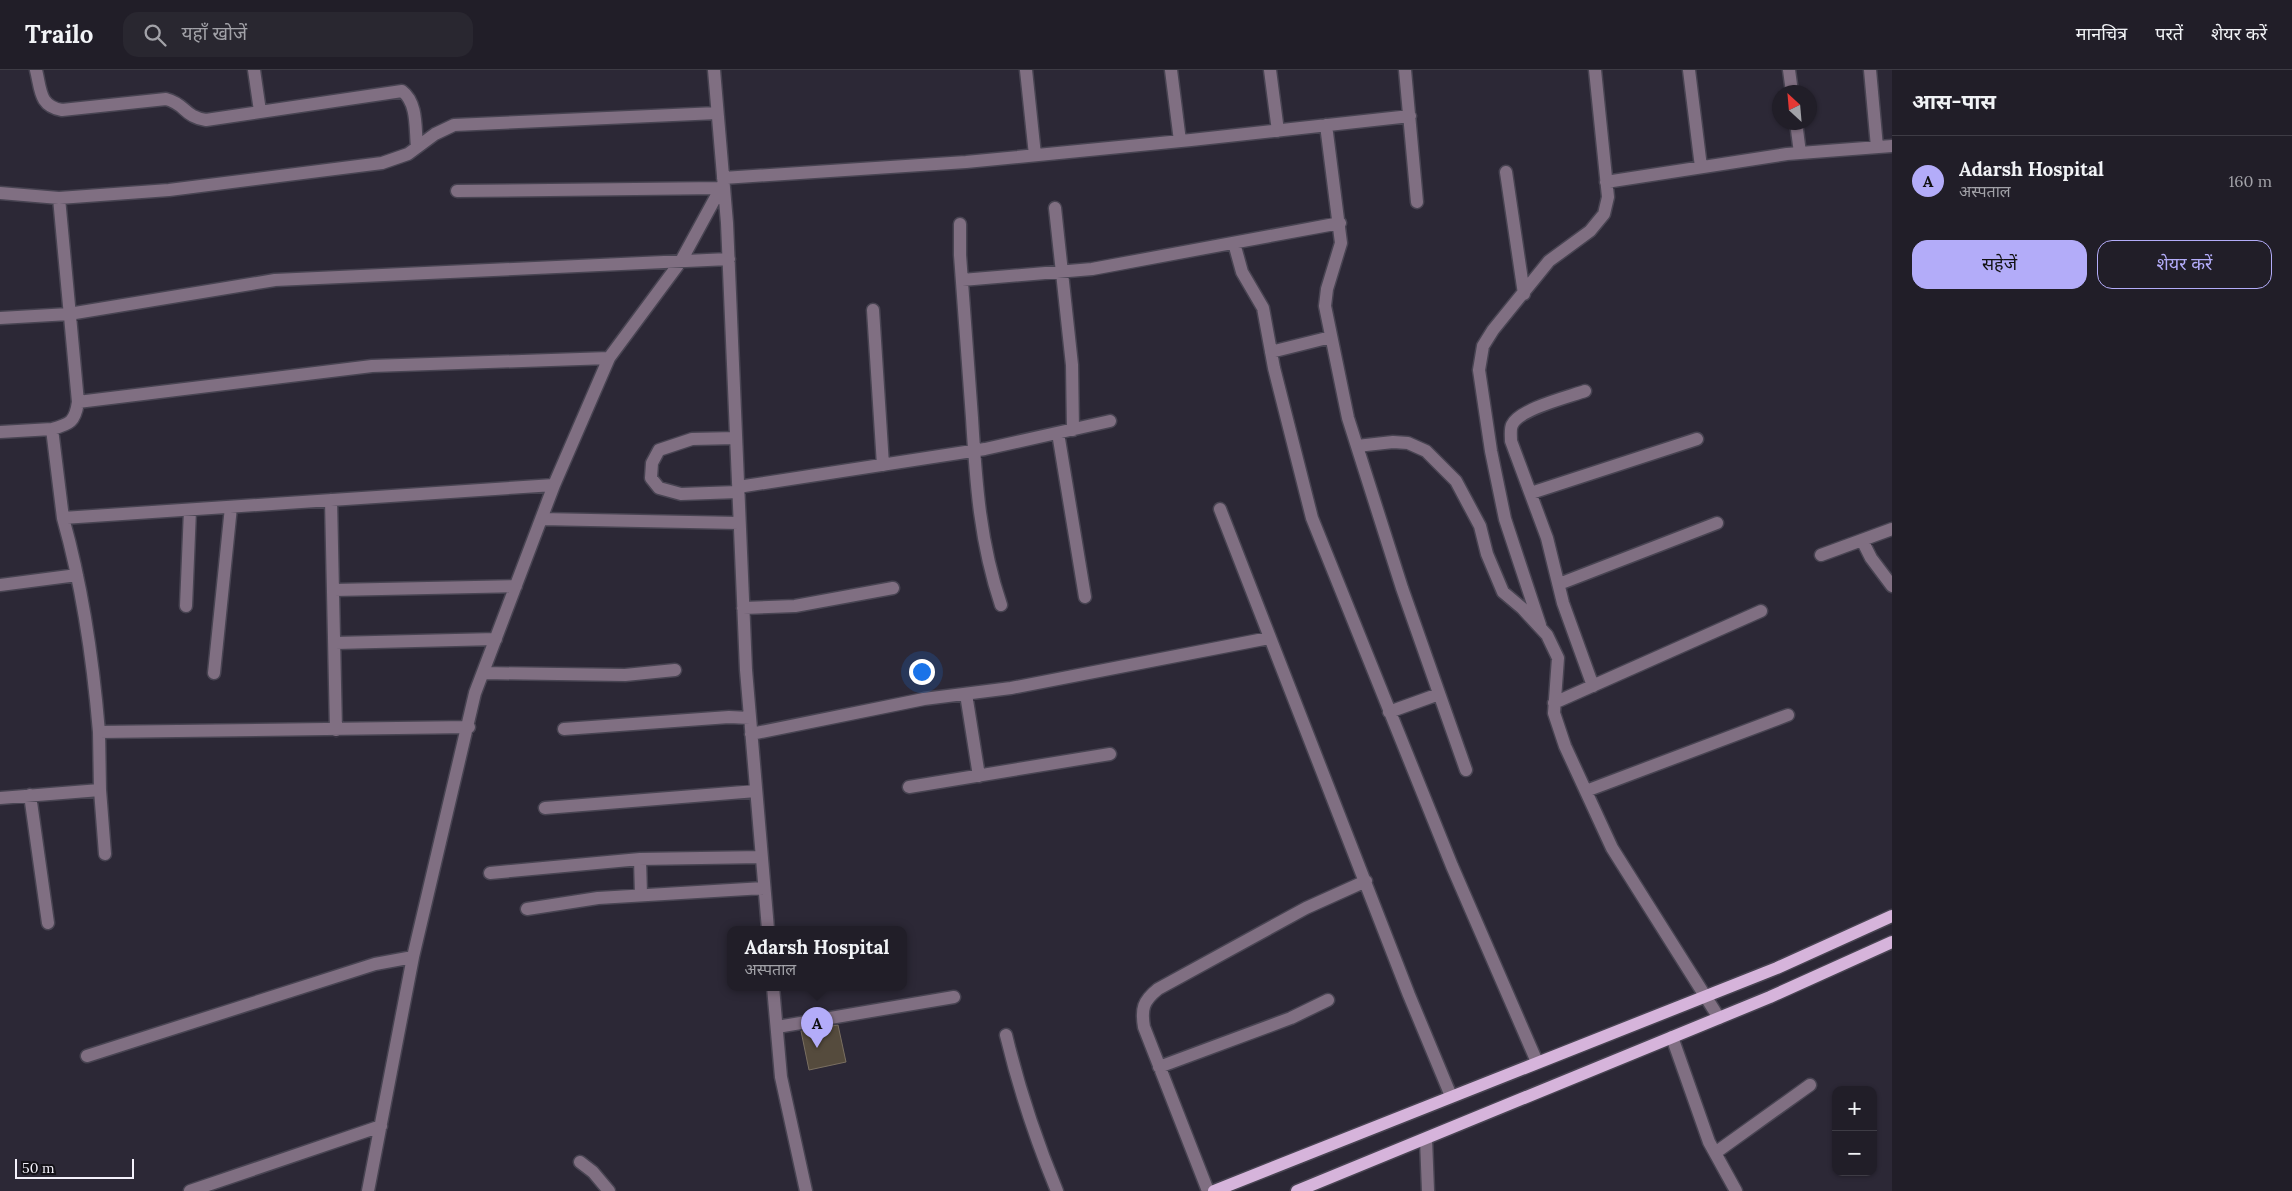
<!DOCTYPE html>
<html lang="hi">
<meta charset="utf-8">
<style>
body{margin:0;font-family:Lora,"Noto Sans Devanagari",serif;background:#292730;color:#f1f3f6}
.controls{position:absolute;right:15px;bottom:15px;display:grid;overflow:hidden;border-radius:10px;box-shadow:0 1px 4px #0004}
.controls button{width:45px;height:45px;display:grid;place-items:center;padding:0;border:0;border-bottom:1px solid #3e3c45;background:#211e28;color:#f1f3f6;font:25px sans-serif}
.compass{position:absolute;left:1772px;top:15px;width:45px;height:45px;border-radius:50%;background:#211e28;box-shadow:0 1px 4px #0004;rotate:334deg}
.scale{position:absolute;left:15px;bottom:12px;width:119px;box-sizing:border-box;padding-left:5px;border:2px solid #f4f1fb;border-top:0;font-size:14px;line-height:18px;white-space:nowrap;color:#f4f1fb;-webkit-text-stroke:4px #141218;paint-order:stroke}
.you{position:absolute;left:921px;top:601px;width:18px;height:18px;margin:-12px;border:4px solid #fff;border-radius:50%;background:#1a73e8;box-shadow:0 0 0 8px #1a73e833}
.badge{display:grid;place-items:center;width:32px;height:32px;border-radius:50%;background:#b3acf9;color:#111;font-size:16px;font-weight:700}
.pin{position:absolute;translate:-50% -41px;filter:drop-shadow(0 1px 2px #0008)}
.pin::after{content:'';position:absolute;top:26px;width:18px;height:15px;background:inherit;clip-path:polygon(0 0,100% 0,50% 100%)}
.popup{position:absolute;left:727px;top:856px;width:180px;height:65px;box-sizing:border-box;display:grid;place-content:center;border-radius:10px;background:#211e28;filter:drop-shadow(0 1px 4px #0005);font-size:16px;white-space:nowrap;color:#a2a2a8}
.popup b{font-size:19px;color:#f1f3f6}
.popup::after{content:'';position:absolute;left:50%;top:100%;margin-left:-10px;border:10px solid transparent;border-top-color:#211e28}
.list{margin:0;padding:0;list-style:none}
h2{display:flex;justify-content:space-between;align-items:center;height:65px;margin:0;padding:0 20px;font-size:21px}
h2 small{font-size:16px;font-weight:400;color:#a2a2a8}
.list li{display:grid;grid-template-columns:32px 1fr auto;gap:15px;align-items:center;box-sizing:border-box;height:90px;padding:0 20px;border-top:1px solid #3e3c45}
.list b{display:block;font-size:19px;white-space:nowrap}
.list p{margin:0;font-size:16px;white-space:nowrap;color:#a2a2a8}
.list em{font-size:16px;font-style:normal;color:#a2a2a8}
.actions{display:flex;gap:10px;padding:15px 20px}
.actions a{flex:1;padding:11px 0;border:1px solid #b3acf9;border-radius:15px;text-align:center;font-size:18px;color:#b3acf9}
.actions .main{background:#b3acf9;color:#111}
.icon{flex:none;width:28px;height:28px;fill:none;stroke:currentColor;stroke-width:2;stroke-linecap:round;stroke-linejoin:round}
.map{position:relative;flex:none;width:1892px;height:1121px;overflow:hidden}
header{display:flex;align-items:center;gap:30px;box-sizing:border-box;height:70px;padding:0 25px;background:#211e28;border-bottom:1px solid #3e3c45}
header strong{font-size:24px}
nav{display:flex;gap:28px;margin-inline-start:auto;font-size:18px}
.search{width:350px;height:45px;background:#292730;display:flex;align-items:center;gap:12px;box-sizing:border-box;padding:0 18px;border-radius:15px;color:#a2a2a8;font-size:19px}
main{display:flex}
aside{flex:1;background:#211e28}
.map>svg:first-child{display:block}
.building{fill:#554b3d;stroke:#7a6f61}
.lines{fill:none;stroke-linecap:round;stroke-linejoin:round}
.minor-casing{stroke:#484452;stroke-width:15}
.major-casing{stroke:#484452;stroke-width:15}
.minor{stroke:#806f82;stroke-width:12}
.major{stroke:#d6b4db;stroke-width:12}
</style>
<header>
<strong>Trailo</strong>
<div class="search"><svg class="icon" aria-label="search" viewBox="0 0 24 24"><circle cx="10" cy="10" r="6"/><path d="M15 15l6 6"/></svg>यहाँ खोजें</div>
<nav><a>मानचित्र</a><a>परतें</a><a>शेयर करें</a></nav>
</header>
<main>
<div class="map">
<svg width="1892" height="1121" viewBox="0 0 1892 1121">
<rect width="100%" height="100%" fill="#2c2836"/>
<path class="building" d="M838 955 846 992 809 1000 801 961Z"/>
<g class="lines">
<defs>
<path id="minor" d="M36 0C41 20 39 36 62 40L166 29C186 34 184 47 206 50L402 21C418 33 415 59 417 77
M254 0 260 41
M714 0 727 153 746 600 768 859
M1026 0 1035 85
M1171 0 1180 71
M1270 0 1278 61
M1405 0 1417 132
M1689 0 1701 97
M1789 0 1792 22
M1870 0 1877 77
M1796 52 1800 83
M1326 55 1341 173 1327 219 1325 236 1348 348 1402 518 1466 700
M1506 102 1524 224
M723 108 966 92 1191 70 1410 46
M1606 112 1787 84 1892 76
M457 121 720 118
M0 123 59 128 78 332C75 352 70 354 52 359L63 448 554 415 475 623 413 887
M59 128 169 120 382 93 408 84 435 64 454 55 717 43
M1055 138 1072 295 1073 360
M960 154V185C964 240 968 294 972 348 976 414 980 473 1001 535
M1234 173 1242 202 1263 238 1274 298 1312 448 1452 796 1537 992
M962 210 1092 199 1340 153
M873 240 883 395
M0 248 69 244 275 210 729 189
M1271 282 1331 267
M1585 321C1568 327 1519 339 1512 355 1510 359 1511 366 1511 371L1547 468 1563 533 1593 616
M78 332 372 296 609 288 681 191 724 112
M0 362 52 359
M1058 363 1085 527
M736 368 692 369 659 380 652 393 651 408 659 418 681 424 738 422
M1357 376 1393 372 1408 373 1426 381 1456 411 1480 456 1487 484 1503 522 1522 538 1547 565 1558 588 1554 643 1565 676 1612 778 1719 948
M554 415 609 288
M738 417 985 379 1110 351
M1531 423 1697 369
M331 430 336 660
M1220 439 1409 925 1451 1026
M63 448C83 519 93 590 99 662
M541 449 739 453
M1862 470 1871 488 1892 516
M1821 485 1892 459
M1559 514 1717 453
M0 515 77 505
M334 520 516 516
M186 536 190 440
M743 538 795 536 893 518
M1540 555 1505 449 1491 381 1479 300 1483 276 1493 260 1549 191 1590 161 1604 144 1608 127 1595 0
M335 573 496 569
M214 603 231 437
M483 603 625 605 675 600
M966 624 979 706
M1554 633 1761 541
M1389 642 1439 624
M564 659 729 647 750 648
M751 664 924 629 1011 618 1269 568
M909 717 1110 684
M100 720 105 784
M1586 721 1788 645
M30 725 48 853
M0 728 100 720 99 662 469 657
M545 738 756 721
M640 789 641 825
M490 803 640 789 762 787
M527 839 598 828 764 818
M773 917 781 1007 806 1121
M777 957 954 927
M1006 965C1019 1019 1036 1070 1057 1121
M1672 967 1709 1072 1736 1121
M87 986 375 894 413 887 368 1121
M1159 997 1291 948 1328 930
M1426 1069 1428 1121
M1715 1083 1810 1015
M580 1092 593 1102 609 1121
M190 1121 381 1056
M1208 1121 1144 957C1141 939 1143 931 1158 919L1306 838 1366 811"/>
<path id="major" d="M1214 1121 1777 898 1892 846
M1297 1121 1770 927 1892 872"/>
</defs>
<use href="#minor" class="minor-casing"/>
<use href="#major" class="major-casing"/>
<use href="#minor" class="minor"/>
<use href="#major" class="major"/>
</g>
</svg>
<div class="controls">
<button>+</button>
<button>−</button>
</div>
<svg class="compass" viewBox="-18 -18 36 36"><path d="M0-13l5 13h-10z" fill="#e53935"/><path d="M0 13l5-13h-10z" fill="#a2a2a8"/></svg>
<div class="scale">50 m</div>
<div class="you"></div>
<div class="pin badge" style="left:817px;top:978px">A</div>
<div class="popup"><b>Adarsh Hospital</b>अस्पताल</div>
</div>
<aside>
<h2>आस-पास<small></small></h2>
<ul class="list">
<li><span class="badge">A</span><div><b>Adarsh Hospital</b><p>अस्पताल</p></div><em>160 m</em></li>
</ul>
<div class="actions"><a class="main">सहेजें</a><a>शेयर करें</a></div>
</aside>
</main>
